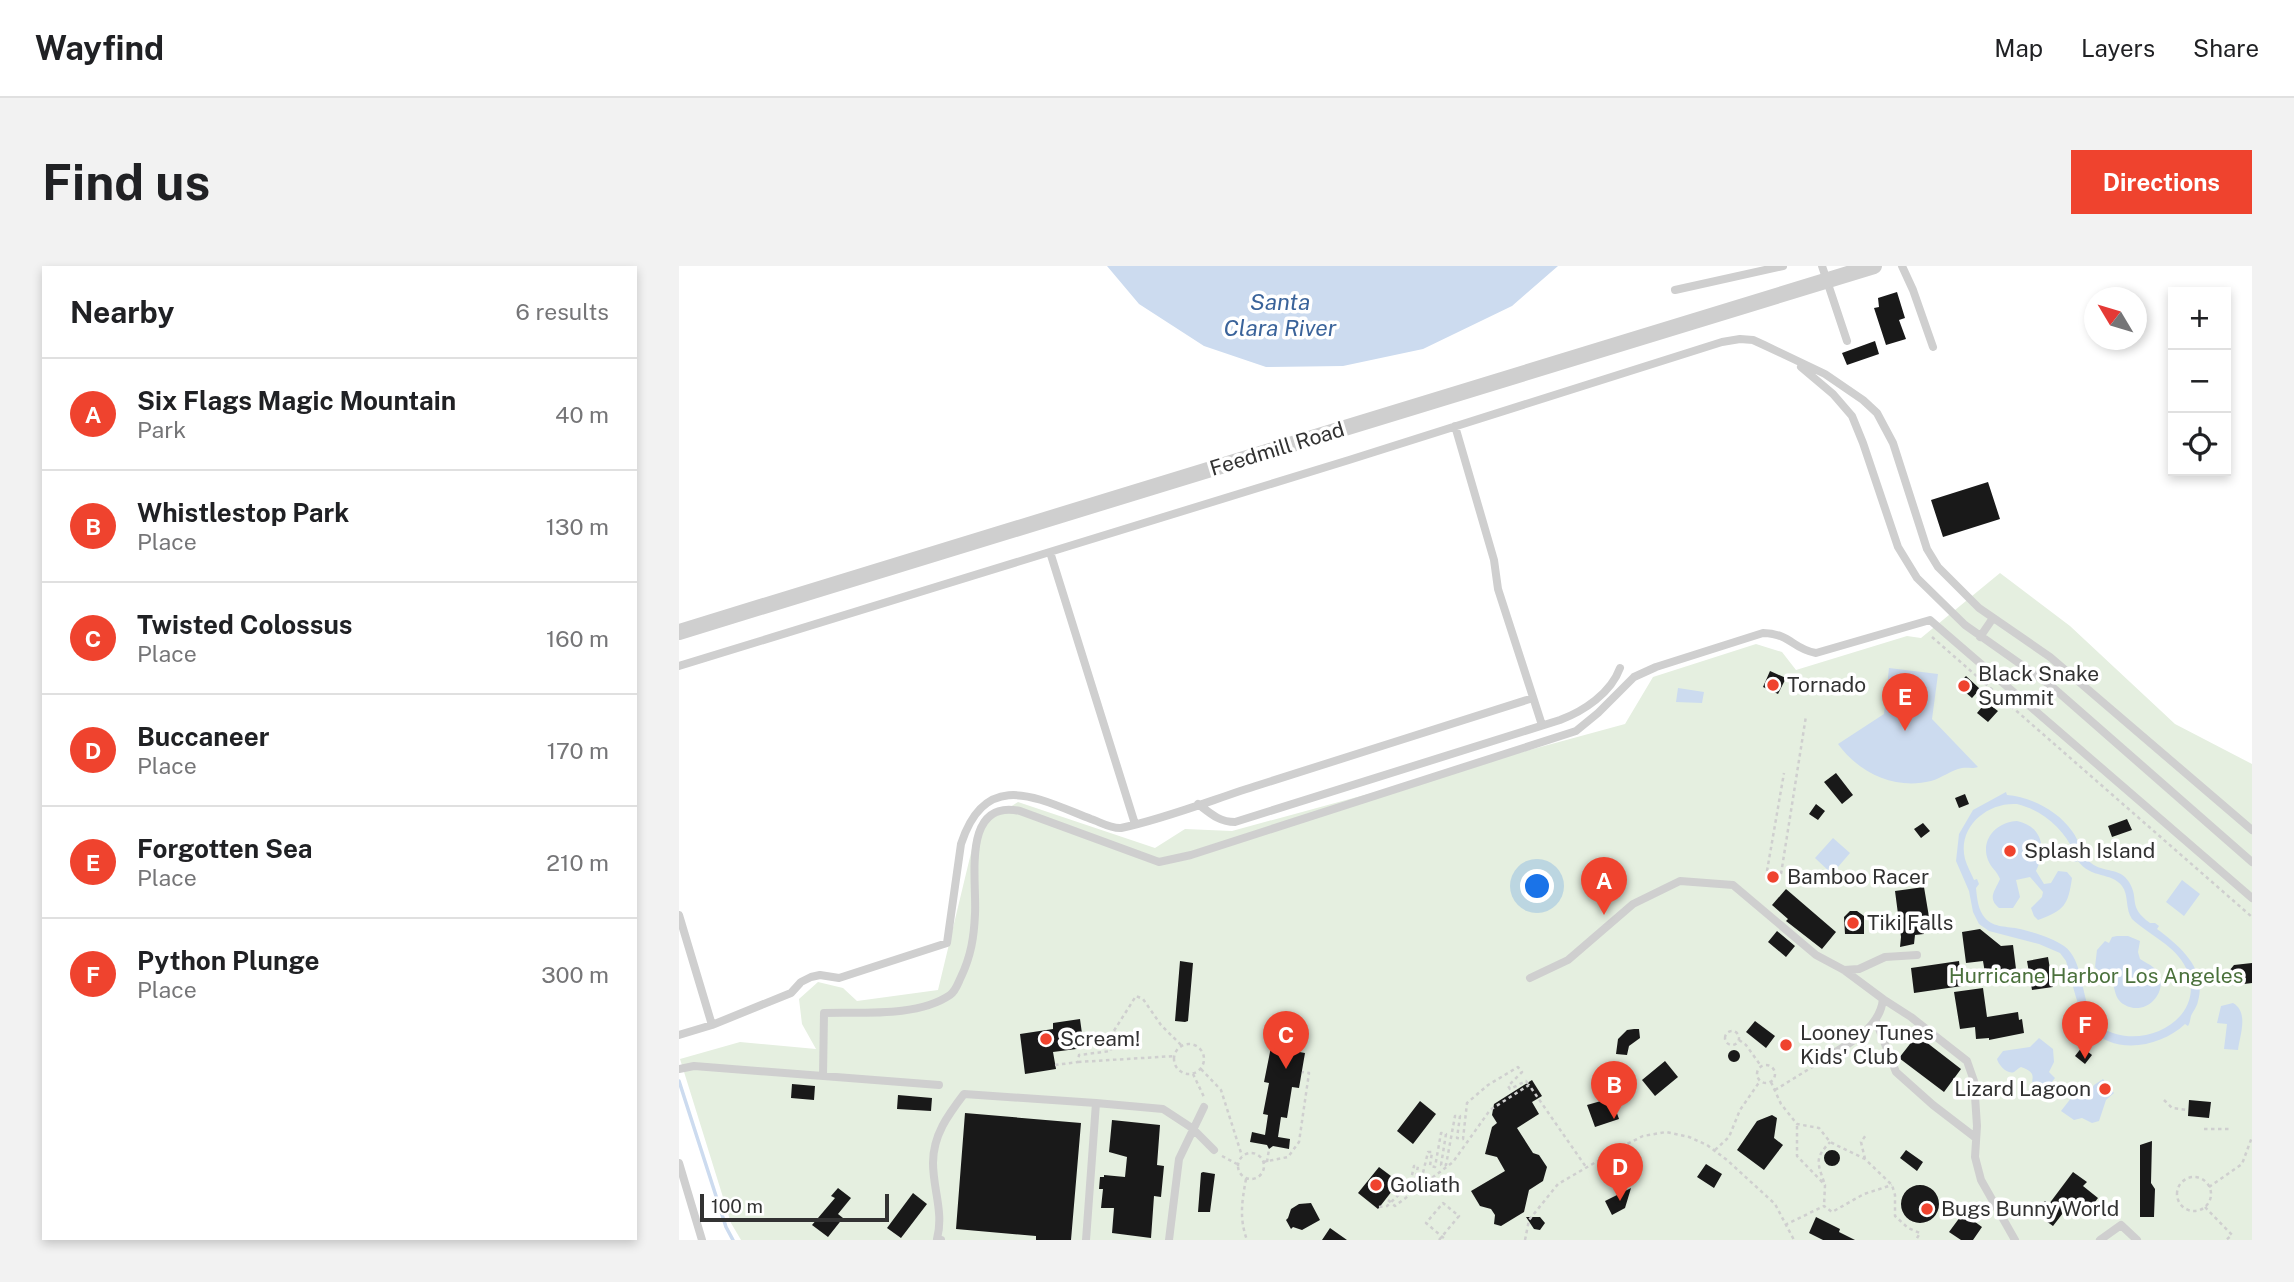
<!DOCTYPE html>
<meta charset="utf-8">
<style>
body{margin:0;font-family:"Public Sans",sans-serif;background:#f2f2f2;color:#202124}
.controls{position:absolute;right:21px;top:21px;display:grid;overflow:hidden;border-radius:0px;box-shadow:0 4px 10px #0003}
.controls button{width:63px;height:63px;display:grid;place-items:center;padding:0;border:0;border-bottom:2px solid #e0e0e0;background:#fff;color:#202124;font:35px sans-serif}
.compass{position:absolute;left:1405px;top:21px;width:63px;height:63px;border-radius:50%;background:#fff;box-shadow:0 4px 10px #0003;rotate:308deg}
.scale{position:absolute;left:21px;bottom:18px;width:189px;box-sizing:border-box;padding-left:7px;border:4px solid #323232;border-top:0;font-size:19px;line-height:24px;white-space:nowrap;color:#323232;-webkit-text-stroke:5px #fff;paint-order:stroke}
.you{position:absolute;left:859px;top:621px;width:24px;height:24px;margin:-18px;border:5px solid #fff;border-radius:50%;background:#1a73e8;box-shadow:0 0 0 10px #1a73e833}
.badge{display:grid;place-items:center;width:46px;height:46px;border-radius:50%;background:#ef432e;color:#fff;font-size:23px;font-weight:700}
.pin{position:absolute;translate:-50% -58px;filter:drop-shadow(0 2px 4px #0008)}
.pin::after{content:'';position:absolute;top:37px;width:24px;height:21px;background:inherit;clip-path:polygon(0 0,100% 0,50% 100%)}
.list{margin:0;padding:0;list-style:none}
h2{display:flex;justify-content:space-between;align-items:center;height:91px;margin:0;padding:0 28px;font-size:30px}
h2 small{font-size:23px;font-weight:400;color:#757577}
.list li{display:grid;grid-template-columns:46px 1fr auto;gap:21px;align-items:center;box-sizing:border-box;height:112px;padding:0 28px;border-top:2px solid #e0e0e0}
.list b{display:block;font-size:26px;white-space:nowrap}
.list p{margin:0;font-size:23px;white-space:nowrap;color:#757577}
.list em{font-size:23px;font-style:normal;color:#757577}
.icon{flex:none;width:38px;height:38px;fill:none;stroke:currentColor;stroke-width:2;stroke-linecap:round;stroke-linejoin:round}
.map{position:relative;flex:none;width:1573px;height:974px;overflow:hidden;border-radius:0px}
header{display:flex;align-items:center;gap:42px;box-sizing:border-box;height:98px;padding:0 35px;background:#fff;border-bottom:2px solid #e0e0e0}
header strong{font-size:33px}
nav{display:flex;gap:38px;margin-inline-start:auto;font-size:24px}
.intro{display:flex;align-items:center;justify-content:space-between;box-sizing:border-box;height:168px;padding:0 42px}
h1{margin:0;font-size:49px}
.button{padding:18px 32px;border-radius:0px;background:#ef432e;color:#fff;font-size:24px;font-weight:700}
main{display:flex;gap:42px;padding:0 42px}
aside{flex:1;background:#fff;border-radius:0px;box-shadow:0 4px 10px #0003}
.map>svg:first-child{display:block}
.green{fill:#e5efe0}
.water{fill:#ccdbef;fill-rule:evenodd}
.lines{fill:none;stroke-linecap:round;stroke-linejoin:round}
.stream{stroke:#ccdbef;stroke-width:3.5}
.building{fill:#191919}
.path{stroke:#cfcfcf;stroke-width:2.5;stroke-dasharray:3.5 3.5;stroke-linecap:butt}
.lane{stroke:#cfcfcf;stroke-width:8}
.street{stroke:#cfcfcf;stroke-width:16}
.poi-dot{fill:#ef432e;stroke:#fff;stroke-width:2.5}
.labels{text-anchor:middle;stroke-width:7;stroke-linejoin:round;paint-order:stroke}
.street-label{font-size:21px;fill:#323232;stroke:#fff}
.poi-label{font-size:21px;fill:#323232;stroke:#fff;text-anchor:start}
.park-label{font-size:21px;fill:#4b713c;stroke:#fff}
.water-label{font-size:23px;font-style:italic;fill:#3a639a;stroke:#fff}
</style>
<header>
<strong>Wayfind</strong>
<nav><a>Map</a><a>Layers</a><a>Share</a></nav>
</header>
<div class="intro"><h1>Find us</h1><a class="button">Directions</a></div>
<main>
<aside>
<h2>Nearby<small>6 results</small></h2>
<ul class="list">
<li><span class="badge">A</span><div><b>Six Flags Magic Mountain</b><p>Park</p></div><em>40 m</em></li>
<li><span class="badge">B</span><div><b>Whistlestop Park</b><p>Place</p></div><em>130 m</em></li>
<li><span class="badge">C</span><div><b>Twisted Colossus</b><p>Place</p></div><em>160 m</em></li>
<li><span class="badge">D</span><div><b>Buccaneer</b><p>Place</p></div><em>170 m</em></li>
<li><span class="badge">E</span><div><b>Forgotten Sea</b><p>Place</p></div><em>210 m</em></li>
<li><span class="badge">F</span><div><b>Python Plunge</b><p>Place</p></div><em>300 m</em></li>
</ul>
</aside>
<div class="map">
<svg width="1573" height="974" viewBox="0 0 1573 974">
<rect width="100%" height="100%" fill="#fff"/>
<path class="green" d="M1321 307 1391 360 1496 458 1573 498V974H62L52 957 1 793 61 776 137 783 123 758 120 733 139 716 164 722 178 735 259 724 298 562 339 536 476 582 506 563 553 565 946 458 974 411 1077 378 1103 386 1117 404 1228 370 1242 372Z"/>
<path class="water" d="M428 0H879L833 40 744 83 664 100 587 101 525 80 460 38Z
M1210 402 1259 408 1253 453 1299 501C1293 503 1289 501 1283 502 1272 504 1263 512 1252 515 1216 524 1180 507 1159 478L1205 448Z
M999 422 1025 426 1023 437 997 436Z
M1327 526 1328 529C1352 531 1379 545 1393 565 1401 575 1402 590 1412 597 1424 607 1441 601 1450 616 1461 634 1448 640 1471 657H1476L1480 660 1478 663C1501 680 1528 703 1519 735 1518 741 1514 745 1512 750 1511 754 1511 757 1509 760L1506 758C1482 781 1435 790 1411 762 1399 748 1393 714 1387 695L1381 687 1360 678 1310 665 1300 658 1294 646 1290 625 1277 595 1280 568 1294 544ZM1338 538C1363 544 1385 563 1395 586L1393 591 1396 596 1399 595C1412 613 1433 606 1443 620 1450 629 1446 643 1453 653 1470 669 1497 680 1507 702 1531 753 1461 788 1422 761 1400 745 1408 696 1385 680 1374 672 1354 666 1341 663 1328 660 1315 662 1306 652 1299 644 1298 632 1297 622L1300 618 1298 613 1295 614C1292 607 1288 600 1286 593 1278 561 1308 536 1338 538Z
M1338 555C1365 561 1367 584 1357 605L1365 618 1372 617 1379 605 1388 606 1393 612C1389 639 1386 644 1359 654L1355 650 1352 642 1363 631 1364 626 1351 611 1337 614 1341 631 1334 642H1320C1308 632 1316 625 1321 613 1318 605 1312 602 1309 594 1301 573 1318 556 1338 555Z
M1154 572 1171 587 1153 608 1136 592Z
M1503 614 1521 628 1505 650 1487 636Z
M1438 670H1449L1461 675 1459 686 1461 693C1465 696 1471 698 1475 702 1494 721 1469 752 1446 739 1433 732 1438 720 1430 711 1426 706 1420 706 1416 701L1418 684 1426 675 1430 677 1433 671Z
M1554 737C1570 746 1561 769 1559 784L1545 783 1548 758 1538 757 1542 740Z
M1360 772 1374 783 1375 796 1370 806 1376 812 1362 830 1353 823C1352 811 1359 807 1342 801 1339 802 1338 804 1335 806 1328 809 1319 798 1318 793L1324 785 1351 781Z
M1424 813 1435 827 1427 834 1420 855 1413 857 1403 852 1395 854 1382 845 1396 827 1402 831 1409 830 1415 819Z"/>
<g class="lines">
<path class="stream" d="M0 815 47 961 54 974"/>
</g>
<path class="building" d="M1218 26 1226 52 1220 54 1227 73 1207 79 1195 42 1200 41 1199 32Z
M1196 75 1200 88 1168 99 1163 87Z
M1309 216 1321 253 1264 271 1252 234Z
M1091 405 1107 412 1099 428 1084 421Z
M1287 410 1301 423 1293 432 1278 419Z
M1307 436 1319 445 1309 456 1298 447Z
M1157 507 1174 529 1163 538 1145 516Z
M1286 528 1290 538 1280 542 1276 532Z
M1137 538 1146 545 1139 554 1130 548Z
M1448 553 1453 564 1433 571 1429 560Z
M1244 557 1251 565 1242 572 1235 563Z
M1245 621 1251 657 1244 658 1245 668 1236 669 1235 678 1221 681 1222 671 1216 625Z
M1107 623 1157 666 1143 683 1107 655 1109 653 1093 639Z
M1171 645H1178L1185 650V668H1166L1165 651Z
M1301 663 1322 680 1334 679 1337 703 1306 707 1304 695 1287 697 1283 666Z
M1098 665 1116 680 1107 691 1089 676Z
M1369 691 1374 721 1353 724 1348 695Z
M501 695 514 697 509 755 506 756 496 755Z
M1280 695 1283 720 1235 727 1232 702Z
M1573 697V717L1557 719 1551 714 1550 705 1555 699Z
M1304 722 1308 751 1339 746 1340 754 1343 753 1345 767 1310 774V772L1297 773 1296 761 1281 763 1275 726Z
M401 753 405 782 374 786 377 803 346 808 341 768 374 763V757Z
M1076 755 1096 770 1087 782 1067 766Z
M955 763H960L961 772 950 780 948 789 937 788 939 773 948 764Z
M1238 769 1282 803 1265 826 1220 792Z
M592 781 626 787 620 822 613 821 608 852 602 851 599 871 611 873 610 883 594 880 590 883 588 879 571 876 573 866 586 869 589 849 584 848 590 817 585 816Z
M1403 781 1413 789 1406 798 1396 790Z
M1049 790a6 6 0 1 1 12 0a6 6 0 1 1-12 0Z
M986 795 999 811 976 830 963 814Z
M853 814 863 830 853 836 860 848 838 862 854 887 860 889 868 901 864 915 850 924 845 946 822 960 815 958 816 949 812 943 801 940 792 925 826 905 818 891 806 888 813 861 818 857 813 849 815 838Z
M113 818 136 820 135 834 112 832Z
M930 824 940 853 916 861 908 839 922 835 919 828Z
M219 829 253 832 252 845 218 843Z
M1510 834 1532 836 1530 852 1509 850Z
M741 835 757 848 734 878 718 865Z
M286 847 402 857 392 974H357V970L277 963Z
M1093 849 1098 852 1095 872 1104 879 1085 904 1058 884 1078 855Z
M433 854 481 859 478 899 485 900 482 931 475 930 472 972 433 967 435 942H422L424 923H420L421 911H425V909L446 911 448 891 430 886Z
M1473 875 1472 917 1476 923 1475 951H1461V879Z
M1145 892a8 8 0 1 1 16 0a8 8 0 1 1-16 0Z
M1227 884 1244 896 1238 905 1221 892Z
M1027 898 1043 908 1035 922 1018 911Z
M700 901 720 916 699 943 679 927Z
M524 906 536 908 531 946H519L522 907Z
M1394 906 1408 916 1404 920 1419 932 1409 945 1394 934 1374 960 1360 950 1362 947 1359 944 1366 935 1370 938Z
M1222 938a19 19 0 1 1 38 0a19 19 0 1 1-38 0Z
M159 922 172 932 159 948 164 952 149 971 133 959 156 932 152 930Z
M952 922 946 942 933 949 926 935Z
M234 927 248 938 222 972 208 962Z
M632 937 641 954 623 964 614 961 612 963 607 954 609 952 612 943 620 938Z
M1284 947 1303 961 1294 974H1282L1270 966Z
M847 951H861L866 957 861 964 855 963Z
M1137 951 1161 963 1160 966 1176 974H1144L1130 967Z
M651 962 668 974H643Z"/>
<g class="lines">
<path class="path" d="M1253 371 1573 651
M1088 605 1105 507
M1102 608 1127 450
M1046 772a7 7 0 1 1 14 0a7 7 0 1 1-14 0Z
M1060 774 1067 779 1082 800
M495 793a15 15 0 1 1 30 0a15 15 0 1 1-30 0Z
M399 796 496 790
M376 799 399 796 400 789 432 785 431 771 457 730 464 733 482 759 503 780
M1078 808a9 9 0 1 1 18 0a9 9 0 1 1-18 0Z
M522 803 542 824 563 890
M514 808 526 833
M1092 816 1102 838 1118 858 1140 862 1151 876 1186 893 1213 919 1216 929V950L1229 962 1241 967 1237 974
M1096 824 1143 795
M1485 834 1493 842 1509 844
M1118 860V890L1146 919 1145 940
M1525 863H1552
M1036 884 1050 871 1061 844 1081 815
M559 900a13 13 0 1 1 26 0a13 13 0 1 1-26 0Z
M543 890 558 898
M1186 893 1182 876 1187 869
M584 896 609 891 620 876 630 807 623 806
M588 896 590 883
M1498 928a17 17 0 1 1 34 0a17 17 0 1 1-34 0Z
M567 913C563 935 560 952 568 974
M1145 916C1138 896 1136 892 1151 876
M1530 921 1563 898 1573 871
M709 934 716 940 774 896 811 844 850 819 907 901
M700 941 708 940 731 918 735 900H739L737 911H743L749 886H753L751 900 756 901 762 867 767 868 762 899H767L776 850H781L778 872 784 873 788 837 809 819 839 801 843 806 829 820 831 823 847 815 850 819
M1526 941 1553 969 1547 974
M1106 959 1145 940 1153 946 1185 928 1213 919
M760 974 780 950 764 937 747 957 767 974
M846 974 850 954 879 918 948 878 964 870 987 866 1010 871 1028 879 1048 894 1096 938 1115 974"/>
<path class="lane" d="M1143 0 1168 75
M1223 0 1234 24 1254 81
M996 24 1104 0
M1122 101 1154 128 1173 150 1184 177 1219 281 1238 312 1286 359 1371 419 1573 596
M776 160 815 294 819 323 863 459
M371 286 456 558
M1301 371 1314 352
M0 400 670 194 1043 76 1061 73 1074 74 1085 79 1146 108 1184 134 1198 147 1214 177 1248 283 1259 301 1300 342 1371 391 1573 564
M519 538C531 547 540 556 556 556L881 454C905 445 932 427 941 402
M0 649 33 759
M1165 704 1180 703 1206 691 1238 689
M851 712 889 694 954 638 1001 615 1054 619 1137 689 1165 704 1204 733C1201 762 1172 776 1150 790
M1204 733 1232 751 1288 795 1295 815 1298 860 1296 891 1302 914 1336 974
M1197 755 1217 806 1254 839 1297 872
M0 769 33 759 112 727 122 716 132 711 141 709 160 712 268 677 282 578C307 502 358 532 412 553 421 556 433 563 442 562 489 552 535 533 580 519 671 490 763 461 854 432
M0 803 15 800 260 819
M144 810 145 747C184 746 239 751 271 729 277 725 279 717 282 711 292 690 295 671 296 648 298 614 282 533 341 545L480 596 512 589 897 465 919 447 955 411 977 401 1084 367C1113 368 1113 383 1137 387L1251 354 1573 632
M0 897 23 974
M262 974 258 973C265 947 254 923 254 897 254 869 269 849 285 828L417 837
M407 974 417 837 484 843 513 862 535 884
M490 974 500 893 525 841
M1421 974 1442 959 1458 974"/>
<path class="street" d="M0 366 1195 0"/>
</g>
<g class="poi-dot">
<circle cx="1094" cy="419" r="7"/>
<circle cx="1285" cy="420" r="7"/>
<circle cx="1331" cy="585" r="7"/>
<circle cx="1094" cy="611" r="7"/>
<circle cx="1174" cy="657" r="7"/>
<circle cx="367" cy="773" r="7"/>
<circle cx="1107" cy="779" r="7"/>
<circle cx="1426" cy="823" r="7"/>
<circle cx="697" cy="919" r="7"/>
<circle cx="1248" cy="943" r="7"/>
</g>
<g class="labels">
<g class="street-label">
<text transform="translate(598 183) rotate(-17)" y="7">Feedmill Road</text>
</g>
<g class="poi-label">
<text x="1299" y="415">Black Snake<tspan x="1299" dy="24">Summit</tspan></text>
<text x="1108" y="426">Tornado</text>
<text x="1345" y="592">Splash Island</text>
<text x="1108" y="618">Bamboo Racer</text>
<text x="1188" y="664">Tiki Falls</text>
<text x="1121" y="774">Looney Tunes<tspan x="1121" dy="24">Kids' Club</tspan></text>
<text x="381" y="780">Scream!</text>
<text x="1412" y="830" text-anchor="end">Lizard Lagoon</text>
<text x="711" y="926">Goliath</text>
<text x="1262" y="950">Bugs Bunny World</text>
</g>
<g class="park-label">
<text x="1417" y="717">Hurricane Harbor Los Angeles</text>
</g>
<g class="water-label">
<text x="601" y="44">Santa<tspan x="601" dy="26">Clara River</tspan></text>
</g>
</g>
</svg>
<div class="controls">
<button>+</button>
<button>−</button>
<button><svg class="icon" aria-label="locate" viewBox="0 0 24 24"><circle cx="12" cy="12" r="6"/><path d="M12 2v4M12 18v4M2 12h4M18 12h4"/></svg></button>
</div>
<svg class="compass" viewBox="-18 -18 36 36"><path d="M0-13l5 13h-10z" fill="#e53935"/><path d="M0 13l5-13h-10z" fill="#757577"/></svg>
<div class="scale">100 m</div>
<div class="you"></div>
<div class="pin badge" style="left:925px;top:649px">A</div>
<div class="pin badge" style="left:935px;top:853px">B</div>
<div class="pin badge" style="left:607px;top:803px">C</div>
<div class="pin badge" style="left:941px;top:935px">D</div>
<div class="pin badge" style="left:1226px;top:465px">E</div>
<div class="pin badge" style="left:1406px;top:793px">F</div>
</div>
</main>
